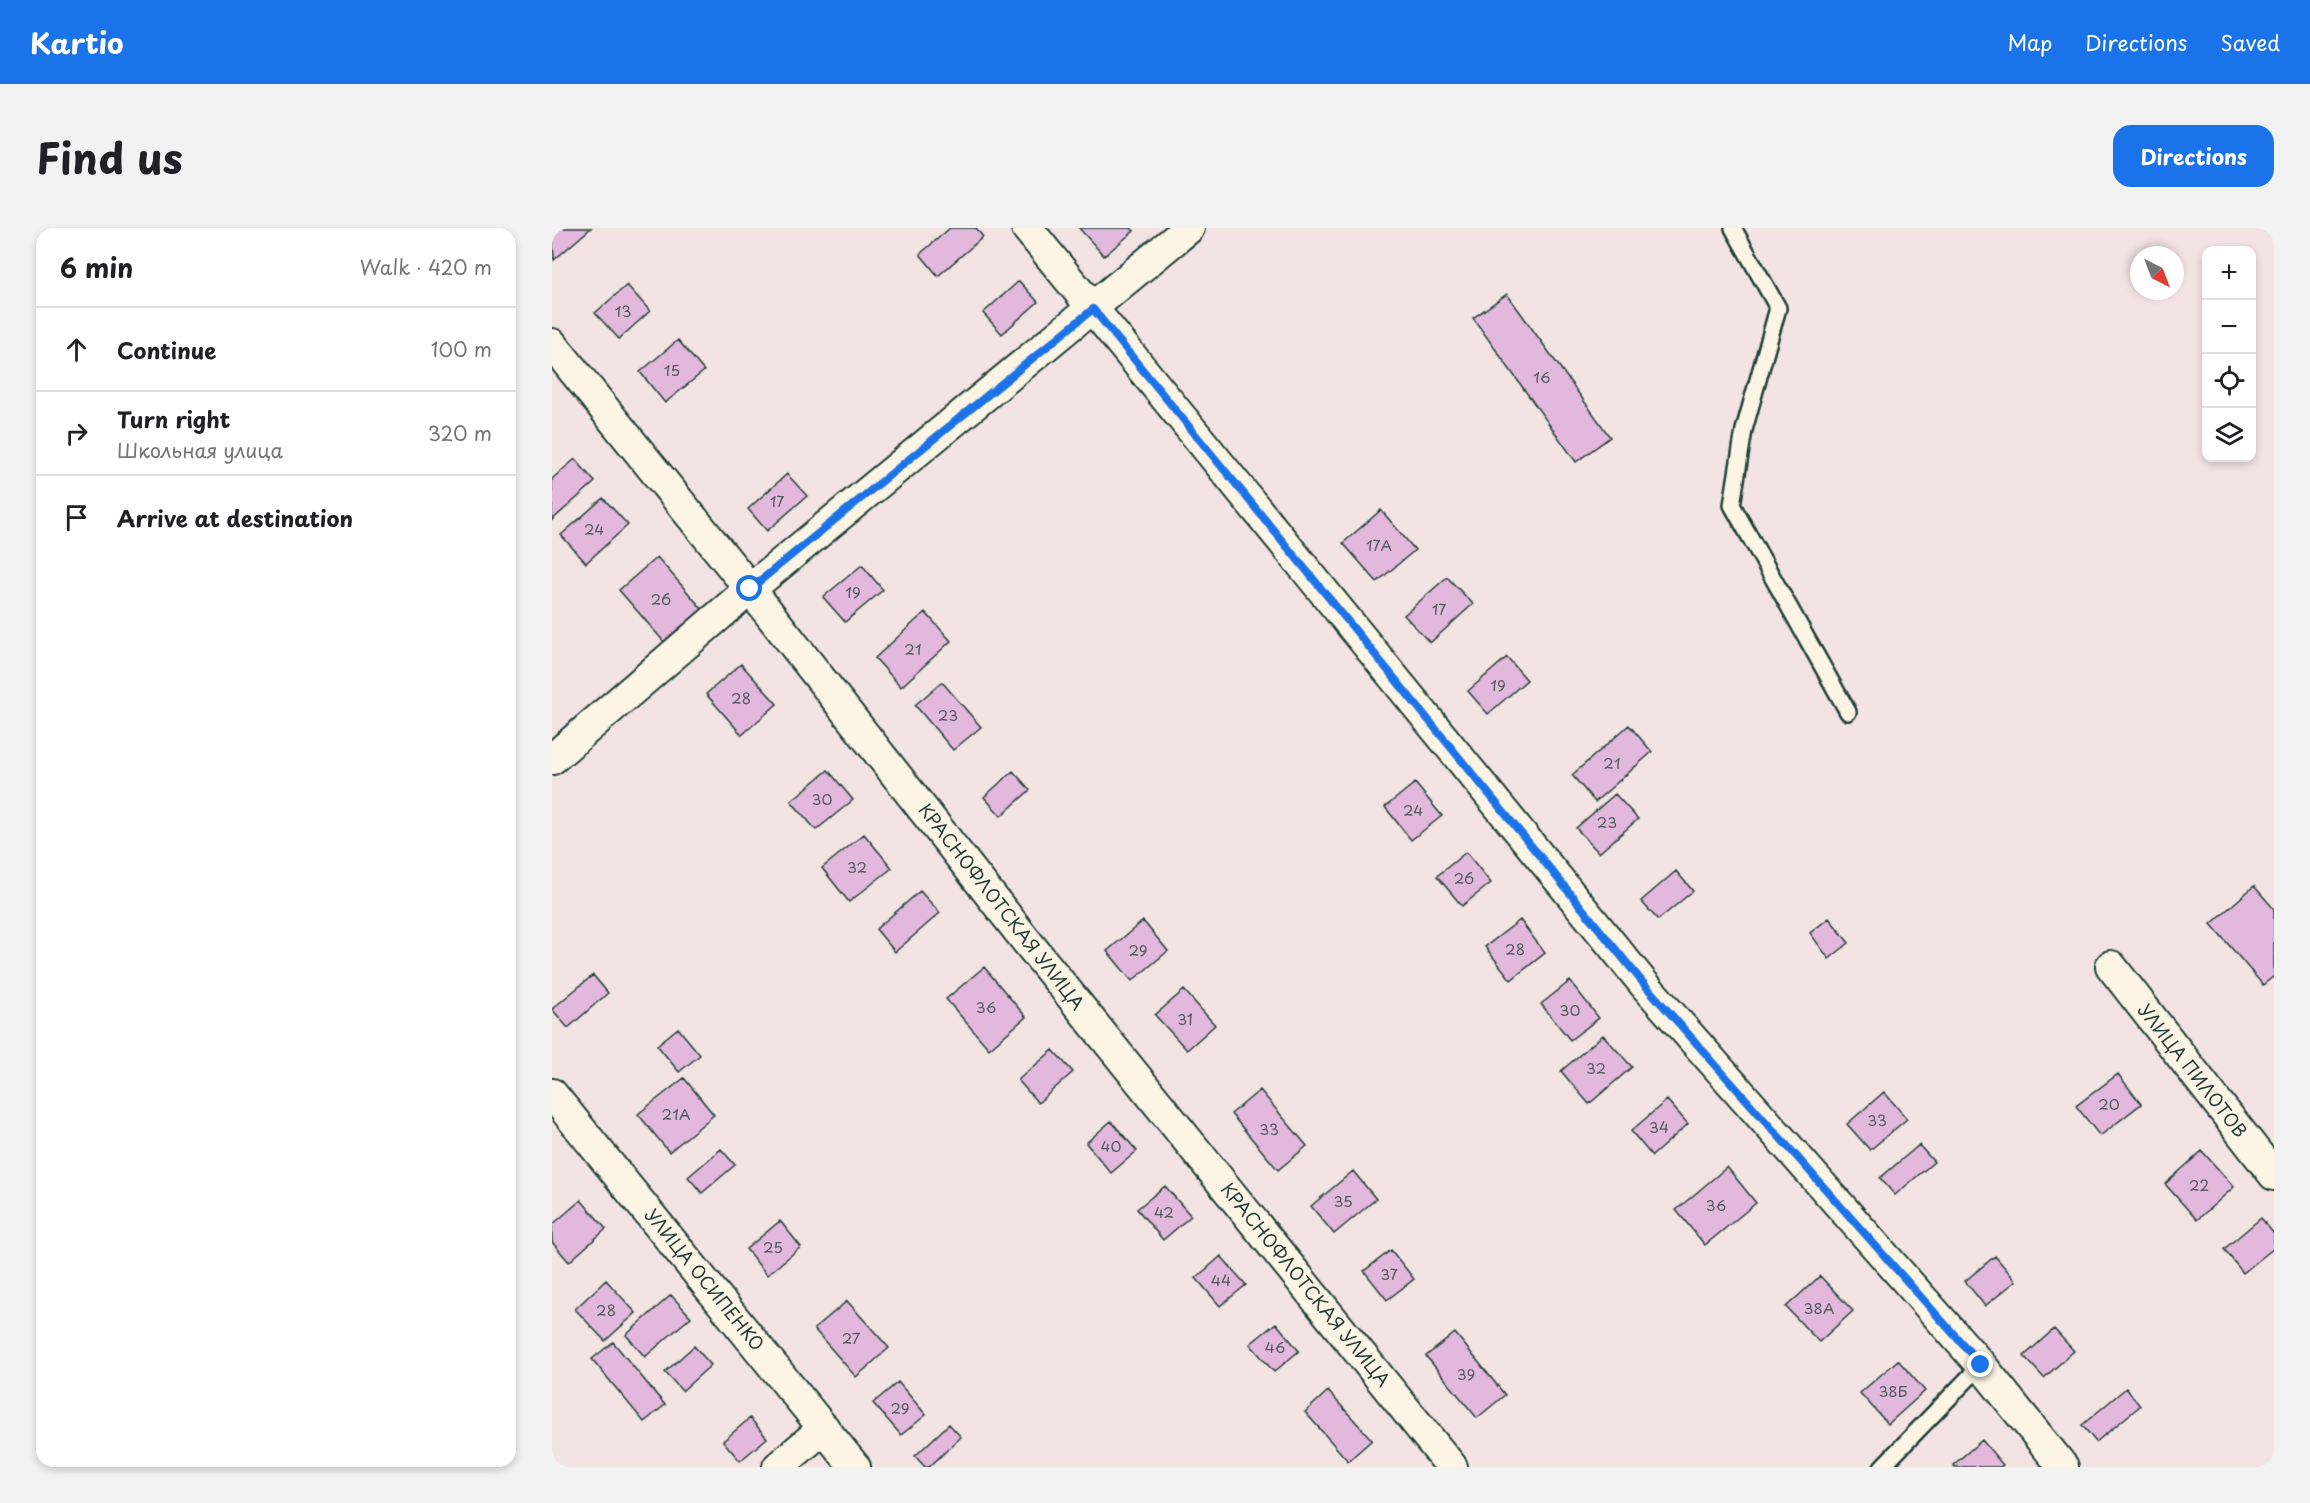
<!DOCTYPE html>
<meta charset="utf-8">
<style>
body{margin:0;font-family:"Playpen Sans",sans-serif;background:#f2f2f2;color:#202124}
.controls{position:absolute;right:18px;top:18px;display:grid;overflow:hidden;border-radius:12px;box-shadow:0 3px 9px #0003}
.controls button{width:54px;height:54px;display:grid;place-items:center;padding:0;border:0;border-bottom:2px solid #e0e0e0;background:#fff;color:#202124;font:30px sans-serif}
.compass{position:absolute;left:1578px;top:18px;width:54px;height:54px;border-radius:50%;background:#fff;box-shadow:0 3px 9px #0003;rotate:138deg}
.stop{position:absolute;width:18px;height:18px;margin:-14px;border:4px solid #1a73e8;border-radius:50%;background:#fff}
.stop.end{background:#1a73e8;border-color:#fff;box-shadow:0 2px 6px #0008}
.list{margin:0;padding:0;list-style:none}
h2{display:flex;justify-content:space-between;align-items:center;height:78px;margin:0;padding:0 24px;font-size:26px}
h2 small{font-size:20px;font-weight:400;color:#757577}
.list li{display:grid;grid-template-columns:39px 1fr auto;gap:18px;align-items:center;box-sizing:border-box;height:84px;padding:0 24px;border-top:2px solid #e0e0e0}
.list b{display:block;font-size:22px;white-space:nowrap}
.list p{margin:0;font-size:20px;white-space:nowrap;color:#757577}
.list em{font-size:20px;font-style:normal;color:#757577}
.icon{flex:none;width:33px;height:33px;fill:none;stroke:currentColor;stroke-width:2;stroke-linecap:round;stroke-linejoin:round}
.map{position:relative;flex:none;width:1722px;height:1239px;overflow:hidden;border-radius:18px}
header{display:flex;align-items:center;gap:36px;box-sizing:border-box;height:84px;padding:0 30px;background:#1a73e8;color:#fff}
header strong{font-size:28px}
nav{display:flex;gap:33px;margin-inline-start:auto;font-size:21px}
.intro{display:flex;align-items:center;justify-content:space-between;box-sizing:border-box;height:144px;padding:0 36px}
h1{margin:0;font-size:42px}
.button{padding:15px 27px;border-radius:18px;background:#1a73e8;color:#fff;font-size:21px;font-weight:700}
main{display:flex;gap:36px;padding:0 36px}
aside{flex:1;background:#fff;border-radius:18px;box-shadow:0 3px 9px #0003}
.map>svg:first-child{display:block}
.building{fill:#e3b8dd;stroke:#1f3d34;stroke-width:1.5}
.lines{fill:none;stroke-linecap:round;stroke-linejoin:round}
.lane-casing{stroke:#1f3d34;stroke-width:20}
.street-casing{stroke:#1f3d34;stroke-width:34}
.lane{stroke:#fcf5e5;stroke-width:15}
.street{stroke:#fcf5e5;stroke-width:30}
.route{stroke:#1a73e8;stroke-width:8}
.labels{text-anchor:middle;stroke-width:5;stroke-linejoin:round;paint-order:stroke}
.number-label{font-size:15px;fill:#505c5e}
.street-label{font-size:18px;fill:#1f3d34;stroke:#fcf5e5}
</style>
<header>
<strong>Kartio</strong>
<nav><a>Map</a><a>Directions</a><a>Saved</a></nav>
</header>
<div class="intro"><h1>Find us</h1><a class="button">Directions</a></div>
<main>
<aside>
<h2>6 min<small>Walk · 420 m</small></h2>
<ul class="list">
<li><svg class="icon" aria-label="ahead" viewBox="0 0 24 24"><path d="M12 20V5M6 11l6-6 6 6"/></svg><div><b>Continue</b></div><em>100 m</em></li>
<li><svg class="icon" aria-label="right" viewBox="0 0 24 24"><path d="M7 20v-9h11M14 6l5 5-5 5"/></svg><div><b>Turn right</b><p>Школьная улица</p></div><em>320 m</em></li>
<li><svg class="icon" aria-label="arrive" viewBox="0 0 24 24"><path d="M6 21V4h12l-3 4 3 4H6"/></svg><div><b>Arrive at destination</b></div></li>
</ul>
</aside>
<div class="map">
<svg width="1722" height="1239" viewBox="0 0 1722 1239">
<rect width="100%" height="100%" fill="#f4e3e3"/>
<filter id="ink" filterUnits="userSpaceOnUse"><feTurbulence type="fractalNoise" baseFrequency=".0167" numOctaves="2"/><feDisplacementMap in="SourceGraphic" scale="12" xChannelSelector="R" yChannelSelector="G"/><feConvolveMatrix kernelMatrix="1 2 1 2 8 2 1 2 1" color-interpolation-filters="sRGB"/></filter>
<g filter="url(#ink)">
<path class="building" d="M0 0H39L2 32Z
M398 0H424L431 9 386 48 368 26Z
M527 0H579L582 3 552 28Z
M467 53 486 74 450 106 431 85Z
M75 57 98 83 67 111 43 85Z
M955 66 1058 209 1024 234 921 90Z
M126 112 152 143 113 175 88 144Z
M23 231 43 254 0 292V251Z
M235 246 255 268 215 303 196 281Z
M51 270 76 297 34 335 9 307Z
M829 282 863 322 825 354 791 315Z
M105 329 151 382 113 415 67 362Z
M310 337 331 362 293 394 271 369Z
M895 349 921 376 878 415 852 387Z
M373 384 399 413 349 459 323 430Z
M955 429 975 452 936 486 916 463Z
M189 436 225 476 190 507 154 466Z
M390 454 429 499 401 522 363 477Z
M1077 497 1100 524 1043 574 1020 547Z
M276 542 301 572 264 602 239 573Z
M461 543 478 562 449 588 432 569Z
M863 555 890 588 859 612 833 579Z
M1063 566 1086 591 1047 625 1024 600Z
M312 606 340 640 297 674 270 640Z
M914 624 939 655 910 678 885 648Z
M1124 643 1141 663 1106 692 1089 673Z
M1702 658 1722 681V748L1711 757 1659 696Z
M368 663 388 685 343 724 324 701Z
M1277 690 1297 715 1277 731 1258 705Z
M968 692 993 725 959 752 933 719Z
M591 693 616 723 580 753 555 723Z
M432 739 474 789 437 821 394 771Z
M41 747 56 765 16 800 0 781Z
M1018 753 1047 790 1018 812 989 776Z
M632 762 663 797 635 822 603 787Z
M126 800 148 827 127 844 105 817Z
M1051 807 1080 839 1037 876 1009 843Z
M501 822 521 844 486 875 466 852Z
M1566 846 1589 876 1548 908 1524 878Z
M132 850 162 887 117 924 86 886Z
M708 862 755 918 726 942 679 886Z
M1332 864 1355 891 1318 922 1295 896Z
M1115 872 1136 896 1100 928 1079 903Z
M559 893 585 923 559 945 534 915Z
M1367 917 1382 934 1343 967 1328 950Z
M169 921 183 937 150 965 136 949Z
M1650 923 1682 959 1645 992 1613 956Z
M1175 939 1204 975 1153 1017 1124 982Z
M801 943 824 971 782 1006 759 978Z
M613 958 639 988 611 1012 585 981Z
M29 972 54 1001 17 1034 0 1014V997Z
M1709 990 1722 1006V1020L1691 1045 1672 1021Z
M228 993 249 1019 215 1047 194 1021Z
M839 1022 862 1051 835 1072 812 1043Z
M669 1028 694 1057 668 1078 644 1050Z
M1443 1028 1464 1053 1433 1078 1413 1053Z
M1268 1048 1301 1083 1267 1114 1234 1079Z
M54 1052 84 1085 53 1113 23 1081Z
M119 1067 139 1089 93 1129 74 1107Z
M295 1073 337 1120 304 1149 262 1101Z
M724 1095 747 1123 722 1144 698 1116Z
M1502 1101 1522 1123 1492 1150 1472 1128Z
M903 1105 953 1167 925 1190 874 1128Z
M61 1114 113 1177 92 1194 40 1131Z
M142 1118 159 1137 130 1163 113 1144Z
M1346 1132 1373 1163 1336 1196 1308 1165Z
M346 1154 374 1187 349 1207 321 1175Z
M1574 1160 1588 1178 1544 1214 1530 1197Z
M776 1163 820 1212 796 1233 753 1184Z
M198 1190 215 1210 188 1233 171 1213Z
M397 1196 409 1209 377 1239H373L363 1228Z
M1430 1212 1451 1237 1448 1239H1403L1401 1237Z"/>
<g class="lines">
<defs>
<path id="lane" d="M1181 0 1226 80 1192 202 1180 277 1296 484
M1330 1239 1429 1137"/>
<path id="street" d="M475 0 1092 756 1429 1137 1511 1239
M0 116 198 361 472 710 900 1239
M0 531 198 361 637 0
M1559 738 1722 947
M0 866 303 1239
M226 1239 272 1200"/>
</defs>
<use href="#lane" class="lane-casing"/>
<use href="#street" class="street-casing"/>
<use href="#lane" class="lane"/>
<use href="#street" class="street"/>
</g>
</g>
<g class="lines" filter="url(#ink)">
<path class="route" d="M198 361 541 81 1092 756 1429 1137"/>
</g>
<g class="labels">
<g class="number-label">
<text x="71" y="89">13</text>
<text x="120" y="148">15</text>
<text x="990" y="155">16</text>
<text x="225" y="279">17</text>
<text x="42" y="307">24</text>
<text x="827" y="323">17А</text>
<text x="301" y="370">19</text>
<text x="109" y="377">26</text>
<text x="887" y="387">17</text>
<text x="361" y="427">21</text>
<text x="946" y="463">19</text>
<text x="189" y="476">28</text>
<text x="396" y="493">23</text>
<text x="1060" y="541">21</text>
<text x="270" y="577">30</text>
<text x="861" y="588">24</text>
<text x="1055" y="600">23</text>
<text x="305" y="645">32</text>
<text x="912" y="656">26</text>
<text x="963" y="727">28</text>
<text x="586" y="728">29</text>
<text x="434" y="785">36</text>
<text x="1018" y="788">30</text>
<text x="633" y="797">31</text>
<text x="1044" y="846">32</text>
<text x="1557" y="882">20</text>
<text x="124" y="892">21А</text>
<text x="1325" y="898">33</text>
<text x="1107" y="905">34</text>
<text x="717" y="907">33</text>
<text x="559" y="924">40</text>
<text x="1647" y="963">22</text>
<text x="791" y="979">35</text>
<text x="1164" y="983">36</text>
<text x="612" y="990">42</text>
<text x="221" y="1025">25</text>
<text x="837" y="1052">37</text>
<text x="669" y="1058">44</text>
<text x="1267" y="1086">38А</text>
<text x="54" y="1088">28</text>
<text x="299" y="1116">27</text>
<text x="723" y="1125">46</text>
<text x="914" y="1152">39</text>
<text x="1341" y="1169">38Б</text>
<text x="348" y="1186">29</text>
</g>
<g class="street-label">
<text transform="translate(449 679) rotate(52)" y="6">КРАСНОФЛОТСКАЯ УЛИЦА</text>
<text transform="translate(1640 843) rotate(52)" y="6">УЛИЦА ПИЛОТОВ</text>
<text transform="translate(152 1052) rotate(51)" y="6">УЛИЦА ОСИПЕНКО</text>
<text transform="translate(753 1057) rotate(51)" y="6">КРАСНОФЛОТСКАЯ УЛИЦА</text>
</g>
</g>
</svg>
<div class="controls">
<button>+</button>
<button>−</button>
<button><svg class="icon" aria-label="locate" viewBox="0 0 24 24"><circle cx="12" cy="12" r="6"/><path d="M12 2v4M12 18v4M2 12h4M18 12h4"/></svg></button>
<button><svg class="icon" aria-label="layers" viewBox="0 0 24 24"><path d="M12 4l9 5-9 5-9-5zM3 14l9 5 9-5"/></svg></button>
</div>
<svg class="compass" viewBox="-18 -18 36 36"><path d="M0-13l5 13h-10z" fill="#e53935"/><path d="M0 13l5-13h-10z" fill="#757577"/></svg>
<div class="stop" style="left:198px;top:361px"></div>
<div class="stop end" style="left:1429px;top:1137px"></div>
</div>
</main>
